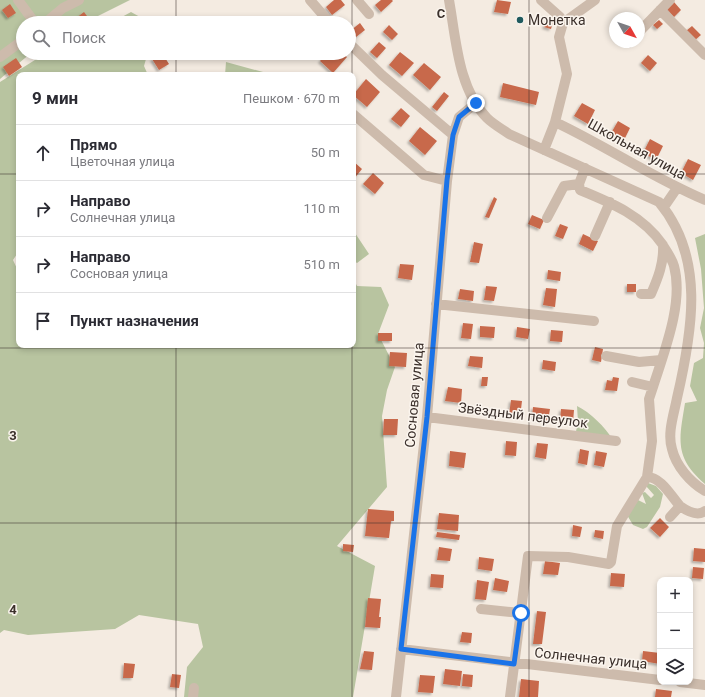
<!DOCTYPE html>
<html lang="ru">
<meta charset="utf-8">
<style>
body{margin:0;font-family:Roboto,sans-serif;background:#f2f2f3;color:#2b2b33}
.controls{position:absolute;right:12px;bottom:12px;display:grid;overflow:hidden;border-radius:8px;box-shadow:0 2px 6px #0003}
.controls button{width:36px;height:36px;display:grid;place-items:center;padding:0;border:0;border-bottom:1px solid #e1e1e2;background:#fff;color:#2b2b33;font:20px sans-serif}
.compass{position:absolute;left:609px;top:12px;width:36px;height:36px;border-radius:50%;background:#fff;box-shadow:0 2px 6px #0003;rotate:130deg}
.stop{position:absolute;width:12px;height:12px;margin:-9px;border:3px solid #1a73e8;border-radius:50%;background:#fff}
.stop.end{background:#1a73e8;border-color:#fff;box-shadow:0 1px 4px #0008}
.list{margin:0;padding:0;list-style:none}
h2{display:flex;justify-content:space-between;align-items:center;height:52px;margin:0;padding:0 16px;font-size:17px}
h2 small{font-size:13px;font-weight:400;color:#7c7c81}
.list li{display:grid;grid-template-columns:26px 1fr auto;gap:12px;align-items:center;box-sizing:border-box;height:56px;padding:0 16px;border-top:1px solid #e1e1e2}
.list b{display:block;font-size:15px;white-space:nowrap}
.list p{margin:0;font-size:13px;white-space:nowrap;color:#7c7c81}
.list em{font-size:13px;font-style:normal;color:#7c7c81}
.icon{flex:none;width:22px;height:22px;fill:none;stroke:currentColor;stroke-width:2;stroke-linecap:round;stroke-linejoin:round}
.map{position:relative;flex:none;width:705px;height:697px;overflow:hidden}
.search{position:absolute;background:#fff;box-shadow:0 2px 6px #0003;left:16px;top:16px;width:340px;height:44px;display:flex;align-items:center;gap:10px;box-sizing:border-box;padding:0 14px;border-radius:22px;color:#7c7c81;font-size:15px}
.panel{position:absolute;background:#fff;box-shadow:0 2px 6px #0003;left:16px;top:72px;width:340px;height:276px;border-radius:8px}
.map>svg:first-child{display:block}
.green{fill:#b8c4a0}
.building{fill:#c8694b;filter:url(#shadow)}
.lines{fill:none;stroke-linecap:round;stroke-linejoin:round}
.minor{stroke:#cdbbac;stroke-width:10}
.route{stroke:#1a73e8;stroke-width:5}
.grid{fill:none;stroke:#3b302b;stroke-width:1;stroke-opacity:0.55}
.poi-dot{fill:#1f5a5e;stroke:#fbf5ee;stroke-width:1.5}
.labels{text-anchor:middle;stroke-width:3;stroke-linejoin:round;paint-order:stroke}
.poi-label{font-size:14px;fill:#3b302b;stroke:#fbf5ee;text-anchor:start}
.street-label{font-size:14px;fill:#3b302b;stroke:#fbf5ee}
.grid-label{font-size:13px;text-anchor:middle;font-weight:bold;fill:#3b302b;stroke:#fbf5ee;stroke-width:3;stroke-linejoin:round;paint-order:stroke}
</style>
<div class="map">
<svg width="705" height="697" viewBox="0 0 705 697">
<defs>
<filter id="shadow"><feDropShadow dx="-2" dy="2" stdDeviation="1" flood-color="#0004"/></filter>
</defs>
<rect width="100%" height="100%" fill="#f4ebe1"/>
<path class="green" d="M0 0H130L84 23H23V53H31L0 79Z
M131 12 151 23H108V21L113 17 120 18Z
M46 53H88L94 56 101 53H152L146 59 144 66 148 75H19V254H17L13 260 19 273V345H353V278L357 286 381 287 389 305 378 334 395 367 387 390 382 416 387 487 337 546 375 566 353 697H184L187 667 203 647 198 624 139 615 115 629 28 635 4 630 0 633V82Z
M226 62 274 75H225Z
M353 230 369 254 357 263 353 260Z
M705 234V484C674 457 679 440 685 403L697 401 690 386 694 363 703 358 704 343 700 328 704 308 701 269 695 238Z
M577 406C590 412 605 427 613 440L575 436 578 422Z
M648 483 656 486 663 494 660 507 647 527 643 529 633 525 627 515 638 500 646 504 642 493 645 492 651 498 654 495 646 486Z"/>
<path class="building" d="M334 0H341L345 5 332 15 326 7Z
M381 0H392L393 1 381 12 375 5Z
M497 0 511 2 508 14 494 12Z
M674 2 681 10 674 17 667 9Z
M10 4 16 13 8 18 2 10Z
M84 12 90 20 87 23H78L75 19Z
M547 20 553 22 551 29 544 27Z
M659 20 663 24 657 29 653 25Z
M360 23 365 30 356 37 350 31Z
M389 25 398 34 392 40 383 32Z
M692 26 701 35 695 40 686 31Z
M379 42 386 48 377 58 370 52Z
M400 52 414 63 402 76 389 65Z
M162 53 169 64 159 70 152 59Z
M327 53H342L347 57 333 73 320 61Z
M648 55 657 63 650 71 641 63Z
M16 58 22 67 9 76 3 67Z
M424 63 441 77 430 90 413 75Z
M366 79 380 92 367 107 353 95Z
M503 83 539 92 536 105 500 97Z
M444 92 449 96 437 111 432 107Z
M582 103 595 110 588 124 574 116Z
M401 108 410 116 401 127 391 119Z
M618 121 630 128 623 142 610 135Z
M420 127 437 141 425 155 409 141Z
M650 139 663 146 656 160 643 153Z
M688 159 701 165 693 180 681 173Z
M353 161 362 169 353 180Z
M373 173 384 183 375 194 363 184Z
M494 197 497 199 489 218 485 217Z
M532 215 544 220 540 229 528 224Z
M560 224 568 227 563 239 555 236Z
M583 234 598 241 593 251 579 244Z
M474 242 483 244 479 263 470 262Z
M400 264 414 265 412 280 398 278Z
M548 270 561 272 560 281 547 279Z
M627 284H636V292H627Z
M486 286 497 287 494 301 484 300Z
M546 288 557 289 555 307 543 305Z
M460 289 474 291 473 301 458 299Z
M463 323 473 324 471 339 461 338Z
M480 326 495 327 494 338 480 337Z
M517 327 530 329 528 339 516 337Z
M551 330 563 331 562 342 550 341Z
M378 333H392V341H378Z
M595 347 603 349 601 362 592 360Z
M390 352 407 353 406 367 389 366Z
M470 356 483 357 482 368 468 366Z
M543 360 556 362 555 371 542 369Z
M482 377H488L487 386H481Z
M613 377 619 378 617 391 605 390 607 380 612 381Z
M448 387 462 389 461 403 445 401Z
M511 400 522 401 520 417 509 415Z
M533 407 550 409 548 421 532 418Z
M561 409 574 410 573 422 560 421Z
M384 419H398L397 435H383Z
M506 441 517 442 516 456 505 455Z
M537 443 548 444 546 459 535 457Z
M580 449 589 451 587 465 578 463Z
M450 451 466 453 464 468 449 466Z
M596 451 607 453 604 467 594 465Z
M368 509 394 511V521H391L389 538 365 536Z
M439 513 459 515 458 531 437 529Z
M660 518 669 527 660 537 650 528Z
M573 525 582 527 580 537 572 536Z
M595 530 604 531 603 539 594 537Z
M437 532 460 535 459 540 436 537Z
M343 544 354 545 353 552 343 551Z
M439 547 452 549 450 561 437 560Z
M694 548 705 549V562L693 561Z
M479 557 494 559 492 571 478 569Z
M545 561 560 563 558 575 543 574Z
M693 567 704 568 703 579 692 578Z
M611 573 625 574 624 587 610 586Z
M431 574 444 575 443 588 430 587Z
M495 578 509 581 507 592 493 590Z
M477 580 489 582 486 600 475 599Z
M368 598 381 599 379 617H381L380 628 365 627Z
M537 611 546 612 542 644H533Z
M462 632 472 633 471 643 460 642Z
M364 651 374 652 372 670 360 669Z
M643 651 660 653V664L642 661Z
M124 663 135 664 133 678H123Z
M445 669 462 671 460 686 443 684Z
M172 674 181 675 179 688 170 687Z
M463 674 473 675 472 687 462 686Z
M420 675 435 676 433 693 418 692Z
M521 679 539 681 538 697H519Z
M656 689 672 691 671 697H655Z"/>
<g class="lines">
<path class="minor" d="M18 0 35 23
M310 0 330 23
M357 0 369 14
M449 0C456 38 458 89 487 118 493 124 502 129 509 134L659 202C705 257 693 329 677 398 674 414 667 433 672 449 676 466 690 482 705 491
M541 0 560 17 563 23
M660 10 705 55
M45 23 63 8 79 0
M639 32 670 0
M349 43 382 75 453 135
M629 43 630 42
M0 57 23 40
M353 114 424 175 447 181
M555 122C606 146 653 178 705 200
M544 150 555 122 567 74 559 37 563 23 595 0
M585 168 579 184 580 190C612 203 643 216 663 245 664 263 658 278 651 294H641
M664 207 677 188
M547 218 564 186 579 184
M595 236 610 202
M436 304 594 321
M606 356 639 362 661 360
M632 382 653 387C664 352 684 303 674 266 672 259 668 253 664 247
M427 417 616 441
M647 477C661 477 671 496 680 506
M670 517 680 506C687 511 697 517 705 511
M481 609 521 613
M401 649 660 680
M680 682 705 685
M193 697 194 688
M396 697 427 417 447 181 453 135 459 117 476 103
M510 697 528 556 568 557 609 564 611 562 617 526 647 477 652 441 649 399 653 387"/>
</g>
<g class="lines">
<path class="route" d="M476 103 459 117 453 135 447 180 427 417 401 649 514 664 521 613"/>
</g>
<path class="grid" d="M176 0V23M352 0V75M529 0V697M176 53V75M0 174H19M353 174H705M176 345V697M352 345V697M0 348H705M0 523H705"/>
<circle class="poi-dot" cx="520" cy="20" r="4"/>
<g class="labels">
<g class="poi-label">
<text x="528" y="25">Монетка</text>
</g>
<g class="street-label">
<text transform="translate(637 149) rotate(29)" y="5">Школьная улица</text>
<text transform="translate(414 395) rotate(-85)" y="5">Сосновая улица</text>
<text transform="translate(523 415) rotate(7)" y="5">Звёздный переулок</text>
<text transform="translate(591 658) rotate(6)" y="5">Солнечная улица</text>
</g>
</g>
<g class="grid-label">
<text x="441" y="18">C</text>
<text x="13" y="440">3</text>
<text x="13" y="614">4</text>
</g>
</svg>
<div class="controls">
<button>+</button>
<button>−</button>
<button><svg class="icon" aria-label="layers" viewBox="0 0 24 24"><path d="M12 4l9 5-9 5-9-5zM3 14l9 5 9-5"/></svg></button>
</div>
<svg class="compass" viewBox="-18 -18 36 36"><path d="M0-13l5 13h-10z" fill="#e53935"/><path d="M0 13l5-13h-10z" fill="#7c7c81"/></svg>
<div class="stop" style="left:521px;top:613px"></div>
<div class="stop end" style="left:476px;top:103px"></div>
<div class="search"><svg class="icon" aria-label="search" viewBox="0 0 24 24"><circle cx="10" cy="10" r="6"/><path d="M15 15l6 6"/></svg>Поиск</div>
<section class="panel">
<h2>9 мин<small>Пешком · 670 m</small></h2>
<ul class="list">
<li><svg class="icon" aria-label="ahead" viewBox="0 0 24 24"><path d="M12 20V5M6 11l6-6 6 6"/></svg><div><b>Прямо</b><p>Цветочная улица</p></div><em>50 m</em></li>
<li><svg class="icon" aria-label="right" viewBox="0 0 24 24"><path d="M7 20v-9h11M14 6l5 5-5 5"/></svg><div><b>Направо</b><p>Солнечная улица</p></div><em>110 m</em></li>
<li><svg class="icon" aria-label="right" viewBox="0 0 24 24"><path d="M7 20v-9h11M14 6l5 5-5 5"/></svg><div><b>Направо</b><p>Сосновая улица</p></div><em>510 m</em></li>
<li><svg class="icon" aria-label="arrive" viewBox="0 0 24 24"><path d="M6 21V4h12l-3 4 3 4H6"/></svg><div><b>Пункт назначения</b></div></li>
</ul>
</section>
</div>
